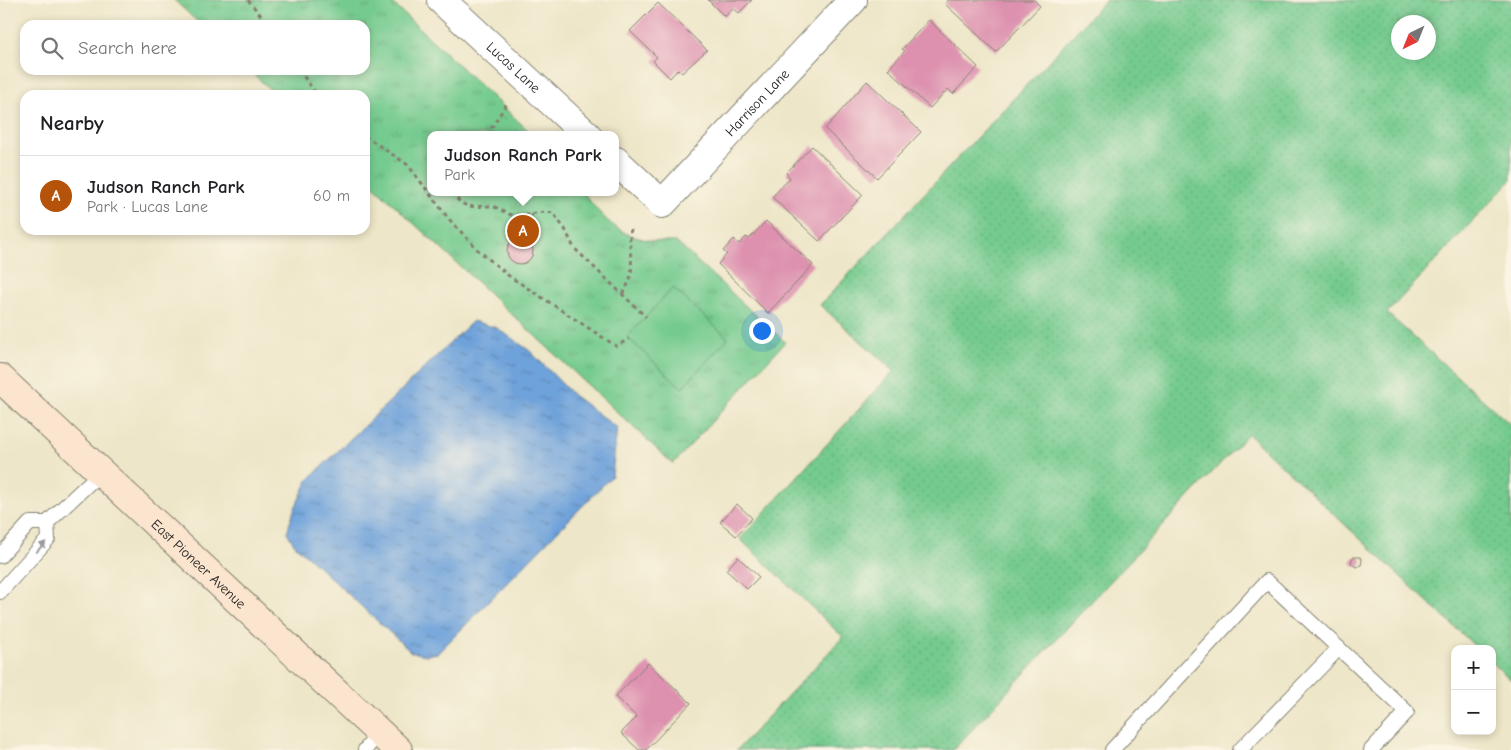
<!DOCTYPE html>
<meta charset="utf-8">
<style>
body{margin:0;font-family:"Comic Neue",sans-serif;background:#f6f6f6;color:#202124}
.controls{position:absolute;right:15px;bottom:15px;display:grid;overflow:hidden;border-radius:10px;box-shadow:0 2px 8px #0003}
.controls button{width:45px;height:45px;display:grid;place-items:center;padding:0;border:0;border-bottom:1px solid #e0e0e0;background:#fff;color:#202124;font:25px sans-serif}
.compass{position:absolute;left:1391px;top:15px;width:45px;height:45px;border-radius:50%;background:#fff;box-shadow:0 2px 8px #0003;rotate:223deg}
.you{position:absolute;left:761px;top:330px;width:18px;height:18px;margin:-12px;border:4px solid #fff;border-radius:50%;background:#1a73e8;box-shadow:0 0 0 8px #1a73e833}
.badge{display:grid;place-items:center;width:32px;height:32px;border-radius:50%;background:#b45309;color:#fff;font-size:16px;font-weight:700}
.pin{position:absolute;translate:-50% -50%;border:2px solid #fff;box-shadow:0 1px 5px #0006}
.popup{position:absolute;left:427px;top:131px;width:192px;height:65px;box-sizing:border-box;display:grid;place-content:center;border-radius:10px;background:#fff;filter:drop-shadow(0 1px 4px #0005);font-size:16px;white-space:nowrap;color:#757577}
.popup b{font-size:19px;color:#202124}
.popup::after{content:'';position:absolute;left:50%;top:100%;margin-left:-10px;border:10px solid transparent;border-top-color:#fff}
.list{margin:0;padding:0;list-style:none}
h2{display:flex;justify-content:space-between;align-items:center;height:65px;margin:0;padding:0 20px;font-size:21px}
h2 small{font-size:16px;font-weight:400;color:#757577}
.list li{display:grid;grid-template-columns:32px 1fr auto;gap:15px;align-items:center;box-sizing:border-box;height:80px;padding:0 20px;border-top:1px solid #e0e0e0}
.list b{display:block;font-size:19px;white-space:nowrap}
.list p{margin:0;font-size:16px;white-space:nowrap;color:#757577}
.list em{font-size:16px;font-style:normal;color:#757577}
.icon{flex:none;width:28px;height:28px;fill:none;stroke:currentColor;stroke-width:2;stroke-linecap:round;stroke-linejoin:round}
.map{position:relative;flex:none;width:1511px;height:750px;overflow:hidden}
.search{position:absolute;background:#fff;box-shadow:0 2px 8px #0003;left:20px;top:20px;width:350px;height:55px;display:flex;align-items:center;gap:12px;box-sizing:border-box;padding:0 18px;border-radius:15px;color:#757577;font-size:19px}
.panel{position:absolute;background:#fff;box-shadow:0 2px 8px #0003;left:20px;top:90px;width:350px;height:145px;border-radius:15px}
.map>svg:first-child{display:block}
.grass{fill:url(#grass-dots);stroke:#487456;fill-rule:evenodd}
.park{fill:url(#park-tufts);stroke:#487456}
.garden{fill:#75cb8f;stroke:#487456}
.water{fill:url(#water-ripples);stroke:#455f7b}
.building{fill:#dd91af}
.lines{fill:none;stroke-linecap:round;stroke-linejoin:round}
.lane-casing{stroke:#848172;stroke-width:16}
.street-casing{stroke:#848172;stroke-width:30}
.secondary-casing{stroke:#848172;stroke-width:30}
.path{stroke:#848172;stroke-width:3;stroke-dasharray:4 4;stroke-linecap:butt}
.lane{stroke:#fff;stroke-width:14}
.street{stroke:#fff;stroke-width:28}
.secondary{stroke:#fbe5cf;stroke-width:28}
.oneway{fill:#999}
.labels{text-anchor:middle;stroke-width:4.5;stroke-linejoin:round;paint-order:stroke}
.street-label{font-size:14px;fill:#1c1c1c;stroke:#fcf5e5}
</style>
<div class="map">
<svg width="1511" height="750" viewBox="0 0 1511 750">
<defs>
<pattern id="grass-dots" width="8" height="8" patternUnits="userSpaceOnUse" patternTransform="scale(1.25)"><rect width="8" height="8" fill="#75cb8f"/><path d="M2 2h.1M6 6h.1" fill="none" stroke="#65ae7b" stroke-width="1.8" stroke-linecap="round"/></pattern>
<pattern id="park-tufts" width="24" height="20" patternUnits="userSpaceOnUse" patternTransform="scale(1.25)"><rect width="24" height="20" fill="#75cb8f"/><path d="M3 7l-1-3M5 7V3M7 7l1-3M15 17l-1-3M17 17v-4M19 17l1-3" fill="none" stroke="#65ae7b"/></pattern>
<pattern id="water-ripples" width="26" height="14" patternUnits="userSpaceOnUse" patternTransform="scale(1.25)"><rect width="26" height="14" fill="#6ea2da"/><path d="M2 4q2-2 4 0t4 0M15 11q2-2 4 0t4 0" fill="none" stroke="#5a83b0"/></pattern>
</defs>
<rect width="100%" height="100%" fill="#fcf5e5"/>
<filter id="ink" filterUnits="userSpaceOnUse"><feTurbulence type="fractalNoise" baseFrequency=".02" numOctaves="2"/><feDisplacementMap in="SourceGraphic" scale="10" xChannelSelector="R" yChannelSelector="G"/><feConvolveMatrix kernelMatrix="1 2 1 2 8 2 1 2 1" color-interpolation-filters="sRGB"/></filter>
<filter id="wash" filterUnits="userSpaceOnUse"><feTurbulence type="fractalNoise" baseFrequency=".0096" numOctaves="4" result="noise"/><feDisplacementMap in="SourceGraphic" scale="20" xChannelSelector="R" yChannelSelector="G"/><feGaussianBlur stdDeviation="1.12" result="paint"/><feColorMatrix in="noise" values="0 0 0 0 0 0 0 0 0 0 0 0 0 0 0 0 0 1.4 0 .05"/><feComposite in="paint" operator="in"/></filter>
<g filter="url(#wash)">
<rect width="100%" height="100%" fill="#ede6c8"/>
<path class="grass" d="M1106 0H1511V180L1387 313 1511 425V680L1492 662V649H1478L1248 434 953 750H737L843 637 740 539 894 371 820 305ZM1398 22H1428V52H1398Z"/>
<path class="park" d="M174 0H389L533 135H430V192H583C611 230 628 242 676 242L785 342 673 464 365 178V95H276L249 70H365V25H201Z"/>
<path class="garden" d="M673 288 728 338 682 388 627 337Z"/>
<path class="water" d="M473 321 497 328 530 351 574 396 617 428 612 476 438 653 426 655 411 652 294 544 287 532 294 510 308 480Z"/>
<g id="blocks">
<path class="building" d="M708 0H752L739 13 733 8 725 17Z
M948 0H1034L1040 6 996 52 945 4Z
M658 3 707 50 682 73 678 69 670 78 653 61 657 57 630 31Z
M929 20 978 67 953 94 948 89 930 108 888 69 905 51 902 49Z
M867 81 921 132 877 178 825 129Z
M812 146 863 195 819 241 772 197 790 178 786 173Z
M766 221 813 265 768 313 718 264 727 254 723 251 734 239 739 244 746 237 749 239Z
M507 251a13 13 0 1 1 26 0a13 13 0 1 1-26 0Z
M737 504 752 518 736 536 720 522Z
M738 557 759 577 747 589 726 570Z
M1353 557H1360L1362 560 1361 565 1357 567 1353 565 1351 562Z
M648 663 691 703 646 750H639L621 733 637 717 615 697Z"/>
</g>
</g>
<g filter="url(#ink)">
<use href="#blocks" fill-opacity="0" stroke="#848172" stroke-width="1"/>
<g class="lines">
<defs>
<path id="lane" d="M0 556 30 523H47L101 472
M0 592 48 539 47 523
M365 750 379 732
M1112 750 1267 581 1407 712 1371 750
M1240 750 1339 648"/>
<g id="street">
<path id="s1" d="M441 0 587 135"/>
<path id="s2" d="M616 161 662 204 853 0"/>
</g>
<g id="secondary">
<path id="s3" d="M0 378 398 750"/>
</g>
</defs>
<use href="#lane" class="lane-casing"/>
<use href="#street" class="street-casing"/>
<use href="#secondary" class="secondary-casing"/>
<path class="path" d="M248 0 269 25
M299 70 317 95
M487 135 507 103
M365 136 408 165 448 218 478 250 509 276 616 346 629 339
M452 192C462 209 471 207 488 206 497 205 505 215 514 215 527 216 540 210 553 213L565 229 574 248 646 317
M524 239 532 214
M622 294C640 270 626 255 631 229"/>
<use href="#lane" class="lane"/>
<use href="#street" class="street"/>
<use href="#secondary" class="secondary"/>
</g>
<defs><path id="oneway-solid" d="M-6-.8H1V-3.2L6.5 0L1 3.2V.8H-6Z" transform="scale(1.25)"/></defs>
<use class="oneway" href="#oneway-solid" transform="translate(41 547) rotate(-48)"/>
</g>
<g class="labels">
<g class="street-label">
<text dy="5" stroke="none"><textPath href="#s1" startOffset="99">Lucas Lane</textPath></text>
<text dy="5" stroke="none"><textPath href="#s2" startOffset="202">Harrison Lane</textPath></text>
<text dy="5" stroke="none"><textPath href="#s3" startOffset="272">East Pioneer Avenue</textPath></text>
</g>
</g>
</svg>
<div class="controls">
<button>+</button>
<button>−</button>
</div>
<svg class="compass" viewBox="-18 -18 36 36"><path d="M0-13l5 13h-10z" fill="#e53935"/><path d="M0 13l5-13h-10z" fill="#757577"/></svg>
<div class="you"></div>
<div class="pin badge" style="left:523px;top:231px">A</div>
<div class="popup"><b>Judson Ranch Park</b>Park</div>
<div class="search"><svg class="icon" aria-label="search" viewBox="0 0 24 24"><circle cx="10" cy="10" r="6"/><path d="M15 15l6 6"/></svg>Search here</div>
<section class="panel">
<h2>Nearby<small></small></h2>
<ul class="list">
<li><span class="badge">A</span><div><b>Judson Ranch Park</b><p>Park · Lucas Lane</p></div><em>60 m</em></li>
</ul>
</section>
</div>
